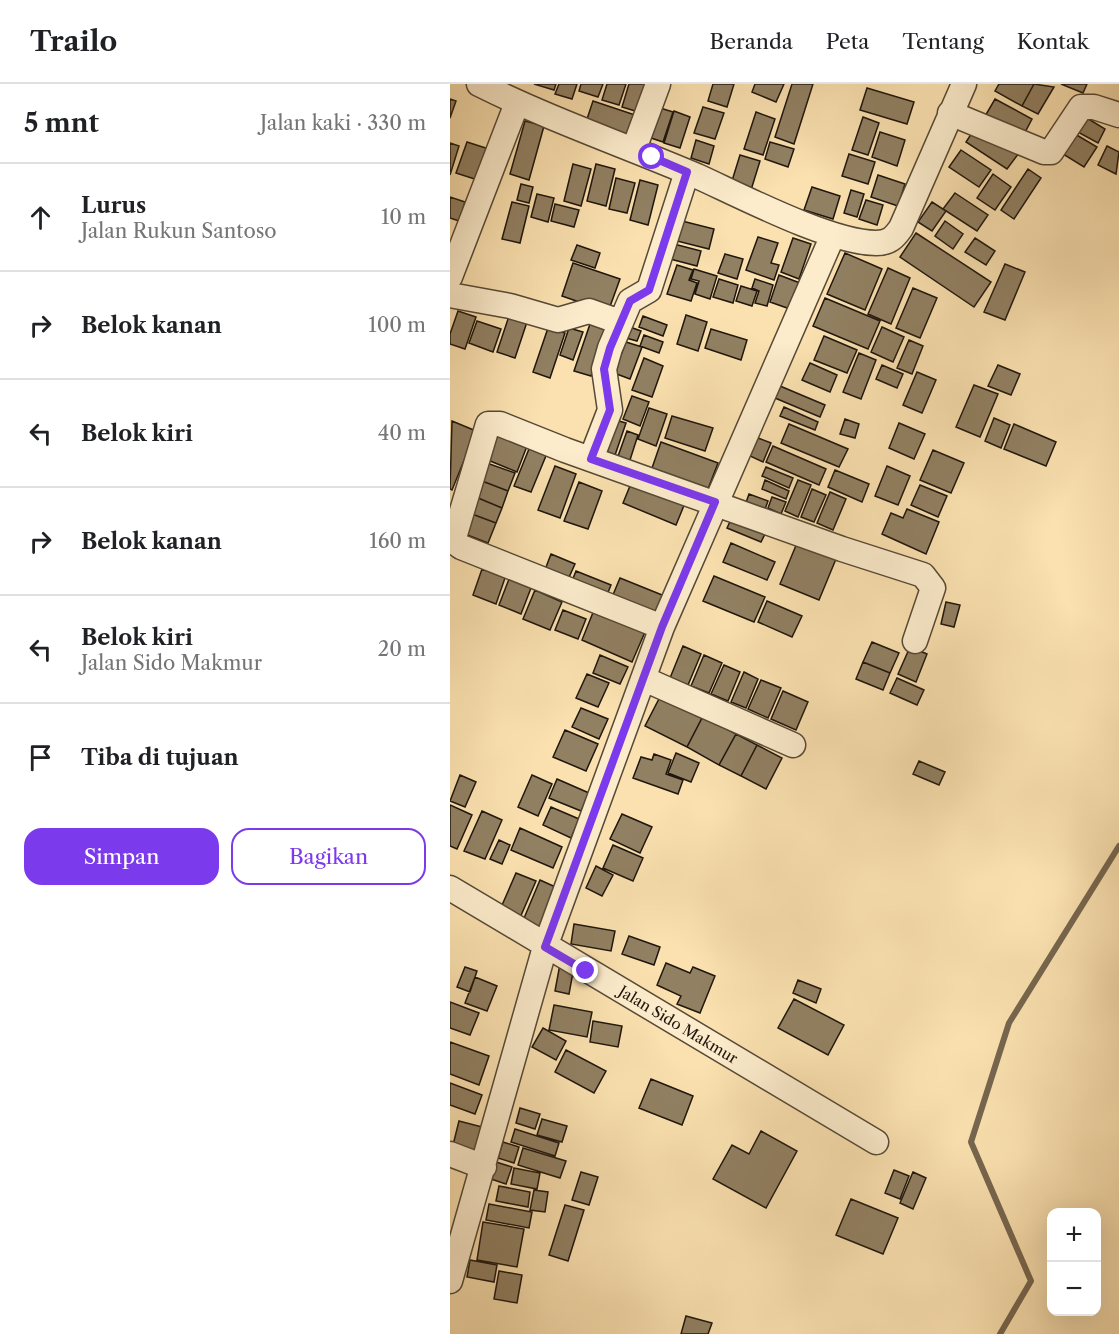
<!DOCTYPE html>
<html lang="id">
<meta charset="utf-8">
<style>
body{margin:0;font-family:"Libre Caslon Text",serif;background:#f6f6f6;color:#202124}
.controls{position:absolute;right:18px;bottom:18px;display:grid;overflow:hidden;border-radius:12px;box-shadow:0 6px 24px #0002}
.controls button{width:54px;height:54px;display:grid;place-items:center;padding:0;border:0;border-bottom:2px solid #e0e0e0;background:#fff;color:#202124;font:30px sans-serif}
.stop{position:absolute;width:18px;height:18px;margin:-14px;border:4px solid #7c3aed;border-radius:50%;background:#fff}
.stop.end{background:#7c3aed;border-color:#fff;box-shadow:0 2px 6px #0008}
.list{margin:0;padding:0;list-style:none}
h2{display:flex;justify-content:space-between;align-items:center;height:78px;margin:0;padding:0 24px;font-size:26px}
h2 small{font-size:20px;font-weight:400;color:#757577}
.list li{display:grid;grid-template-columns:39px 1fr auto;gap:18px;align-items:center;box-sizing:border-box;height:108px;padding:0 24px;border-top:2px solid #e0e0e0}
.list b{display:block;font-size:22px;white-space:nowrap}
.list p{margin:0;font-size:20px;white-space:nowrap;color:#757577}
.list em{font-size:20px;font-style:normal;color:#757577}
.actions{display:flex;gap:12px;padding:18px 24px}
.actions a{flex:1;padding:14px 0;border:2px solid #7c3aed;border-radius:18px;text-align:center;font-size:21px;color:#7c3aed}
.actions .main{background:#7c3aed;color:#fff}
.icon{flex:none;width:33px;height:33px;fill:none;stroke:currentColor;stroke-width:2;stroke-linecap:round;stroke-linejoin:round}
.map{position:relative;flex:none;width:669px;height:1250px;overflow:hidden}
header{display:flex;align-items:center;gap:36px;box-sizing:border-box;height:84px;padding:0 30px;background:#fff;border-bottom:2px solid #e0e0e0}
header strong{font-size:28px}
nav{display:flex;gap:33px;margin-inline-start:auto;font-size:21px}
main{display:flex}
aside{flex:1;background:#fff}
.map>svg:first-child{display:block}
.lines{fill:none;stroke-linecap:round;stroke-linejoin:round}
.stream{stroke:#76664e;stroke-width:6}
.building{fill:#918062;stroke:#1f160d;stroke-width:1.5}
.minor-casing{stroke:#564936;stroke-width:27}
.minor{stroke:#fceccc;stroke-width:24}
.route{stroke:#7c3aed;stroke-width:8}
.labels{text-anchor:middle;stroke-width:4.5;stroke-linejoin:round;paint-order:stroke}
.street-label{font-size:15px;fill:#1f160d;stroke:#fceccc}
</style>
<header>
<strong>Trailo</strong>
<nav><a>Beranda</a><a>Peta</a><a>Tentang</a><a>Kontak</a></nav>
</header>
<main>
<aside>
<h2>5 mnt<small>Jalan kaki · 330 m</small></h2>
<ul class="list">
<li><svg class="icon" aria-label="ahead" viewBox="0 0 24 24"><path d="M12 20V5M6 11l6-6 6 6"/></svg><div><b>Lurus</b><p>Jalan Rukun Santoso</p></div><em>10 m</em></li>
<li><svg class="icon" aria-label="right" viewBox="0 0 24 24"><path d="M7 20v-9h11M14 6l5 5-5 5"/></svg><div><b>Belok kanan</b></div><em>100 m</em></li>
<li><svg class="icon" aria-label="left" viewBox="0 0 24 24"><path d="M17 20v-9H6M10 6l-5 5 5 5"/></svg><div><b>Belok kiri</b></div><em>40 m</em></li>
<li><svg class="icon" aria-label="right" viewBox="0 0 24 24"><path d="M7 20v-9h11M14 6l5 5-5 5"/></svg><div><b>Belok kanan</b></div><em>160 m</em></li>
<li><svg class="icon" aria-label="left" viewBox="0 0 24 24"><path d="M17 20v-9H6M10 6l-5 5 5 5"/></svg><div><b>Belok kiri</b><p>Jalan Sido Makmur</p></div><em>20 m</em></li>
<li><svg class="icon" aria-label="arrive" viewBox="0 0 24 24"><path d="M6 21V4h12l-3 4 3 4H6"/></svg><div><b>Tiba di tujuan</b></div></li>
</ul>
<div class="actions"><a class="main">Simpan</a><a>Bagikan</a></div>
</aside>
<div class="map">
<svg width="669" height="1250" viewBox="0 0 669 1250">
<rect width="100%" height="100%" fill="#fbe1b0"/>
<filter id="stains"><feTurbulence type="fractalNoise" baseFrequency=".00333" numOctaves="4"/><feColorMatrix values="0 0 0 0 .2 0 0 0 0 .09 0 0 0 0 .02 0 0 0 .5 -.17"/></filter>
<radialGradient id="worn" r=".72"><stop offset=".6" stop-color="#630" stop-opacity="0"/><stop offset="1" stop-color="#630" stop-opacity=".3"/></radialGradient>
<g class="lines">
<path class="stream" d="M550 1250 581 1197 521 1058 559 939 669 762"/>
</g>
<path class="building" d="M84 0H106L104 6Z
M109 0H127L122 15 105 10Z
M131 0H153L148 13 129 7Z
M157 0H176L169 21 152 16Z
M179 0H205L195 30 172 23Z
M263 0H284L277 23 258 17Z
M305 0H334L326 18 302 8Z
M342 0H363L344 60 325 53Z
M549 0H584L572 22 545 7Z
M584 0 604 3 588 30 572 22Z
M611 0H637L633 9Z
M417 4 464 18 457 40 410 26Z
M0 15 6 17 0 34Z
M545 15 582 35 572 54 534 34Z
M143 17 194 34 186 58 135 41Z
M204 22 223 28 213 58 195 52Z
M253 23 274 29 265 55 244 49Z
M224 27 240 33 230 64 214 59Z
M306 28 325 35 313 71 294 65Z
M632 31 655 45 648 59 624 46Z
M413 33 429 39 418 71 402 66Z
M75 37 94 42 79 96 60 90Z
M527 41 569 69 557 85 516 58Z
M430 48 455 56 447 82 422 73Z
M625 50 647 63 634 83 613 70Z
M246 56 264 62 259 80 241 74Z
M17 58 42 66 31 97 6 89Z
M320 58 344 65 338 83 315 75Z
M0 59 9 62 0 91Z
M657 62 669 68 666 90 648 81Z
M511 66 541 86 529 103 499 83Z
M399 70 425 78 418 100 392 92Z
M290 71 310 77 301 106 281 100Z
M123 80 141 85 131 122 114 117Z
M146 80 165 85 156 122 137 117Z
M578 85 591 94 564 135 551 126Z
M543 90 561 103 545 126 527 114Z
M428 91 455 100 448 122 421 113Z
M166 94 185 99 177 129 159 125Z
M190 96 208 101 198 141 180 136Z
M71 100 83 103 79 119 67 116Z
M362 103 390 112 383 135 354 126Z
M401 106 414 110 407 133 394 129Z
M505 109 538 131 527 147 493 125Z
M87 110 104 114 98 138 81 133Z
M0 113 15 118 9 137 0 134Z
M416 116 433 121 427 141 409 135Z
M62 118 79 122 70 159 52 155Z
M482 118 496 127 482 147 468 138Z
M105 120 129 126 124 143 101 137Z
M232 137 264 145 259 165 227 157Z
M495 137 513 150 503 165 485 152Z
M466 149 541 198 524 223 450 173Z
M308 153 328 159 321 179 329 181 324 196 296 186Z
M343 154 361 160 349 195 331 188Z
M525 154 545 167 536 181 515 168Z
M224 160 251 167 247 182 220 175Z
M127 161 150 169 145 184 121 176Z
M395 169 432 185 415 226 377 210Z
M275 170 293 175 287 195 268 189Z
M123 179 170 195 158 228 112 212Z
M555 180 575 188 555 236 534 228Z
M227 181 243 186 239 196 247 199 241 217 217 210Z
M438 184 460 194 441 240 418 230Z
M244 185 267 192 260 215 245 210 249 197 241 195Z
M329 191 350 199 340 225 320 218Z
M269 195 288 201 283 219 263 213Z
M305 195 323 201 317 222 305 219 309 207 302 204Z
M291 202 307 207 302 222 286 217Z
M463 204 487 214 470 254 446 244Z
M375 214 430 237 418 265 363 242Z
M61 226 79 232 65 274 47 268Z
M8 227 26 233 15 265 0 260V250Z
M236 231 257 238 248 267 227 260Z
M193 232 217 241 213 252 189 243Z
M27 237 51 245 43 268 19 259Z
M140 240 157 246 141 292 124 287Z
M180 243 191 247 187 257 176 254Z
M432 243 454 253 443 278 421 268Z
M98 244 115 249 100 294 83 288Z
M119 244 133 248 123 276 110 271Z
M261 245 297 256 291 276 255 264Z
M194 251 213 258 209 269 190 262Z
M374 252 407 266 397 289 364 276Z
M459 256 473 262 462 290 447 284Z
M176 258 192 263 180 295 164 289Z
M409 269 426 276 411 315 393 308Z
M194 274 213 282 202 313 182 306Z
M360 279 387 291 380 308 352 296Z
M432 281 453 290 447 304 426 295Z
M548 281 570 290 561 311 538 302Z
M467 288 486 296 472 329 453 321Z
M524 301 548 310 530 353 506 343Z
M330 302 375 321 370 333 325 314Z
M182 312 199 318 190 342 173 335Z
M334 323 368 338 365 346 330 332Z
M199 324 217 330 206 362 188 355Z
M222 332 263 344 255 367 215 354Z
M544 334 560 341 551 364 535 357Z
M162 335 176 339 163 377 149 372Z
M395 335 409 340 405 354 390 350Z
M2 337 26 347 2 406 0 405Z
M449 339 475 350 464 375 439 364Z
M339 340 398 365 389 383 331 359Z
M564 340 606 358 596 382 554 365Z
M46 344 79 357 67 388 33 374Z
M177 347 188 351 179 379 167 375Z
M308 354 321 359 313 378 300 372Z
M211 358 268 379 258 405 202 384Z
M81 360 98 367 81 408 64 402Z
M323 362 376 385 369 401 316 378Z
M483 366 514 379 501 409 470 396Z
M34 378 65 389 58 407 27 395Z
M105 382 126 390 110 434 88 426Z
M437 382 460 392 448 421 425 412Z
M316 383 343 394 339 404 312 392Z
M385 386 419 400 412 418 378 403Z
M27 395 58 407 52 424 21 411Z
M315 396 339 407 336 415 312 405Z
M348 396 361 401 348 433 335 427Z
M182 397 235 419 226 441 173 419Z
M129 398 152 407 138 445 114 437Z
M470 401 497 412 488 433 461 421Z
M362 405 376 411 364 438 351 433Z
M380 408 396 415 383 446 367 439Z
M299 410 318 417 313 431 294 424Z
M21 411 52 424 46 439 14 427Z
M322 413 336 418 331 430 318 424Z
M457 425 489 438 476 470 432 450 441 429 453 434Z
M14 427 46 439 38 459 7 447Z
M284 429 318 444 311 458 277 444Z
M281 459 325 478 317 496 273 478Z
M347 459 386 475 369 516 330 500Z
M101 470 125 480 116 500 93 491Z
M32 485 55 494 46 520 23 511Z
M126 487 161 501 155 516 120 502Z
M264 492 315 513 304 538 253 517Z
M170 494 217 513 207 537 160 518Z
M59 495 81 504 71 530 49 521Z
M85 506 112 518 100 546 73 535Z
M317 517 352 532 342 553 308 538Z
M496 518 510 521 504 543 491 540Z
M113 526 136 535 128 555 105 546Z
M144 526 195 548 182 578 132 556Z
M422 558 449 569 440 589 413 578Z
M233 562 251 570 238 601 220 594Z
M460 563 477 570 466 598 448 590Z
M150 571 178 583 170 600 143 589Z
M254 571 272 579 259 609 241 602Z
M413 578 440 589 433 606 406 595Z
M274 581 290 588 278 617 261 610Z
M294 588 308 595 296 624 281 618Z
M137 590 159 599 148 623 126 614Z
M447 594 474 606 467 621 440 609Z
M311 596 331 604 318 634 298 625Z
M333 607 358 618 346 646 321 635Z
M211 611 253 632 237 663 195 642Z
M131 624 158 635 149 655 122 643Z
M253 632 286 650 269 681 237 663Z
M115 646 148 660 136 687 103 673Z
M286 650 307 661 291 692 269 681Z
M307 661 332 674 316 705 291 692Z
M226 669 249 679 241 698 218 689Z
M204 670 221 676 216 690 233 696 228 710 183 694 191 673 202 676Z
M469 677 495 688 489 701 463 690Z
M10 691 26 698 15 723 0 717Z
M82 691 102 700 88 732 68 723Z
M107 695 139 709 131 727 99 714Z
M0 721 22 731 7 765 0 762Z
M101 723 129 735 121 754 93 741Z
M32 727 52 736 35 775 14 767Z
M172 730 202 743 190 769 160 755Z
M70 744 112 763 103 784 61 766Z
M49 756 60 761 52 780 40 775Z
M163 761 193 774 183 797 153 784Z
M146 782 163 791 152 812 136 804Z
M66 789 86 797 69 836 49 828Z
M90 796 112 806 94 848 72 839Z
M124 840 165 847 161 867 121 860Z
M179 852 210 863 204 881 172 870Z
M216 879 240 889 243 883 265 892 250 929 227 920 231 912 207 901Z
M110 880 124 883 119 910 105 907Z
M15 883 27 887 20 908 7 903Z
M25 893 47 902 37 927 15 919Z
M348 896 371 905 366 919 343 909Z
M344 915 394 941 378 971 328 944Z
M0 918 29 929 20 951 0 944Z
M104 921 142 928 137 953 99 946Z
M143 937 172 942 168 963 140 958Z
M93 944 116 957 106 976 82 963Z
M0 958 39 972 29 1001 0 990Z
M116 966 156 987 144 1009 105 988Z
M201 995 243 1012 232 1041 189 1024Z
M0 999 32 1011 25 1030 0 1021Z
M70 1024 90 1030 85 1045 66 1039Z
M92 1035 117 1042 112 1058 87 1051Z
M9 1037 36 1044 31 1068 3 1061Z
M65 1045 109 1059 105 1072 61 1058Z
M311 1047 347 1067 316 1124 263 1095 282 1061 299 1070Z
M53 1058 69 1063 64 1079 48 1074Z
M73 1064 116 1077 110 1094 68 1081Z
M46 1078 62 1083 56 1100 41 1095Z
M64 1084 90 1089 87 1105 61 1100Z
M444 1086 459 1092 450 1115 435 1109Z
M131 1088 148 1093 139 1121 122 1116Z
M463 1088 476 1094 463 1125 450 1119Z
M49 1102 80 1108 78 1123 46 1117Z
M84 1106 98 1108 95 1128 80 1126Z
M401 1115 448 1134 433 1170 386 1151Z
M39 1120 82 1128 79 1144 36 1136Z
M115 1121 134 1126 118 1177 99 1171Z
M33 1138 74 1145 67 1183 27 1176Z
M20 1176 47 1181 44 1198 17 1193Z
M49 1187 72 1191 67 1219 44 1215Z
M236 1232 262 1239 258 1250H231Z"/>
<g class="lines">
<defs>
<path id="minor" d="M29 0C99 35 174 61 247 92 291 112 381 159 426 159 439 159 444 154 451 144L514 0
M500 29 594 68H601L631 23H644L669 31
M184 65 208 0
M0 193 67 19
M0 211 60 222 108 236 139 227 170 238
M141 375 160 326 154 285 160 264 180 217 199 206 237 88
M212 543 11 463 3 457 38 340H50L115 366 392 465 473 491 483 504 465 557
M194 595 343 661
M0 804 426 1058
M0 1070 34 1083
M0 1197 95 863 212 543 383 151"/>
</defs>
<use href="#minor" class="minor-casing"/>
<use href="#minor" class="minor"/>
</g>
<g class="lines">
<path class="route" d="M136 887 95 863 212 543 265 418 141 375 160 326 154 285 160 264 180 217 199 206 237 88 202 73"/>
</g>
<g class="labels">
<g class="street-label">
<text transform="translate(228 941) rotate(31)" y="5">Jalan Sido Makmur</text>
</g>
</g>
<rect width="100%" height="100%" filter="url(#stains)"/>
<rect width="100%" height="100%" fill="url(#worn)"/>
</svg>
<div class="controls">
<button>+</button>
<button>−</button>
</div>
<div class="stop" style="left:202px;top:73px"></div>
<div class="stop end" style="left:136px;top:887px"></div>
</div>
</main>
